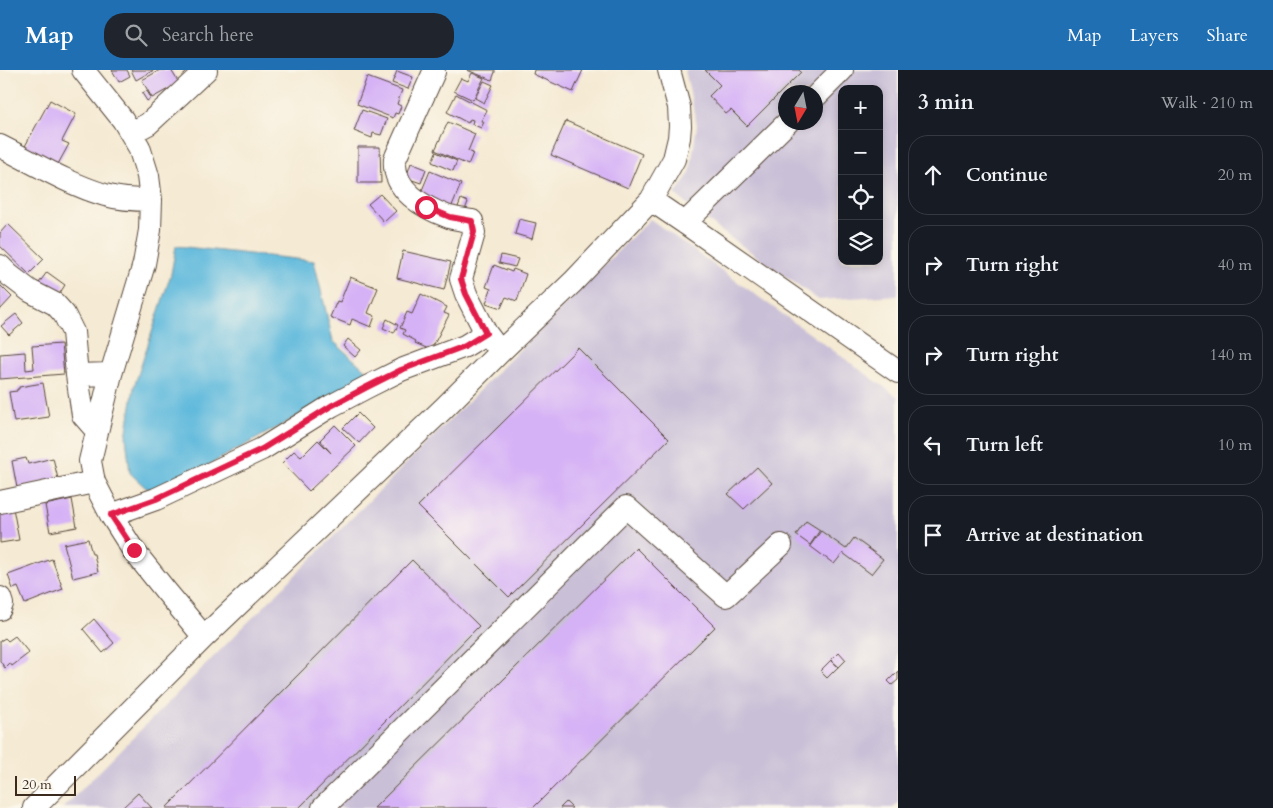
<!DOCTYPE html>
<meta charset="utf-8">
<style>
body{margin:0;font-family:Cardo,serif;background:#20242c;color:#f1f3f6}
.controls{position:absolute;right:15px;top:15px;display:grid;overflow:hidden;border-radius:10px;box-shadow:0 2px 8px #0003}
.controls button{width:45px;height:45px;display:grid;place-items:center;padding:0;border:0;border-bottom:1px solid #363941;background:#171b24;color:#f1f3f6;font:25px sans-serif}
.compass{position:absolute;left:778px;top:15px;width:45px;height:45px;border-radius:50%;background:#171b24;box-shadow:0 2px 8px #0003;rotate:190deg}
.scale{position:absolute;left:15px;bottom:12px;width:61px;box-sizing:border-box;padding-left:5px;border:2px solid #3b2a1e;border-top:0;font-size:14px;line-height:18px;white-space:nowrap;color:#3b2a1e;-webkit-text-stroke:4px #fbf7ec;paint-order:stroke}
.stop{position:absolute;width:15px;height:15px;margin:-11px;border:4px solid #e11d48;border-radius:50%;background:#fff}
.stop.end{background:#e11d48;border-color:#fff;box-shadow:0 1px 5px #0008}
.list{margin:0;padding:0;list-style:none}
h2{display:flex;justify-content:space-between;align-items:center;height:65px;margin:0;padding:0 20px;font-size:21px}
h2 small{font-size:16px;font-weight:400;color:#9ea1a6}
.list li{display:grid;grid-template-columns:32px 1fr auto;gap:15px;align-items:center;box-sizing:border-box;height:80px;margin:0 10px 10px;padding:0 10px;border:1px solid #363941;border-radius:20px}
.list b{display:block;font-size:19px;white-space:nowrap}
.list em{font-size:16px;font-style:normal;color:#9ea1a6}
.icon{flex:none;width:28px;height:28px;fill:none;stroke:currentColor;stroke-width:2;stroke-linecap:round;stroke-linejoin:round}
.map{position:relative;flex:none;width:898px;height:738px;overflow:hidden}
header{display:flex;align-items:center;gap:30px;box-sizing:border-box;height:70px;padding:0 25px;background:#1f6fb2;color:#fff}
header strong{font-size:24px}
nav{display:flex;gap:28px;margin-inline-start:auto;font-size:18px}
.search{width:350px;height:45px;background:#20242c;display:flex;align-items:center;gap:12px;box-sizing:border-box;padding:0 18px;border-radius:20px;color:#9ea1a6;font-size:19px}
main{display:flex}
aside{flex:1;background:#171b24}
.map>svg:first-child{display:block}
.industrial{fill:#c9bfd7;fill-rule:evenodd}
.water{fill:#5eb9dc;stroke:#4c727d}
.building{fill:#d5b1f6}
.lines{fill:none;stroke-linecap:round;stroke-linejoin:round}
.minor-casing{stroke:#574739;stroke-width:24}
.minor{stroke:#fff;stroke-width:22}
.route{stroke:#e11d48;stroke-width:6}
</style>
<header>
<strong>Map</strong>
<div class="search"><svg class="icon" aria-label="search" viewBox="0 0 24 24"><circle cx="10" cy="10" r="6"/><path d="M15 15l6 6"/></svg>Search here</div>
<nav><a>Map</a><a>Layers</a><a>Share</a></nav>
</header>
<main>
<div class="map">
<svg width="898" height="738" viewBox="0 0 898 738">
<rect width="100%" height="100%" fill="#fbf7ec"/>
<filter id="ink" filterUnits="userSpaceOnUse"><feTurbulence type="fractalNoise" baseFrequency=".02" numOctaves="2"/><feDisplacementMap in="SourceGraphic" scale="10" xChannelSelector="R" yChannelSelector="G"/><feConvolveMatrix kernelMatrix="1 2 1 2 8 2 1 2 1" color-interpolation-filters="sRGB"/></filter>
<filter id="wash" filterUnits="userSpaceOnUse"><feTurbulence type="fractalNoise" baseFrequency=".0096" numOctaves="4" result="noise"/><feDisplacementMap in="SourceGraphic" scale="20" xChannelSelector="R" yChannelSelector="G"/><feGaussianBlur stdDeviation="1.12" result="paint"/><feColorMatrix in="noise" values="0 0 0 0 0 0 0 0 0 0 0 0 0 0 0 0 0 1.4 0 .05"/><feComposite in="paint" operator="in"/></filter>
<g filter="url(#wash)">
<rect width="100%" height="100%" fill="#f5ead3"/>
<path class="industrial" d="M685 0H898V225L819 230 721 161 675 124 690 103 697 55ZM842 19H879V191H842ZM786 22H816V52H786Z
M650 149 898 327V733L893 738H63Z"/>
<path class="water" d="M176 176 314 191 333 271 371 305 278 357 161 421 146 418 130 403 126 367 134 317 171 204Z"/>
<g id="blocks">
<path class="building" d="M112 0H127L130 6 119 12Z
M131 0H154L136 10Z
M160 0H171L179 13 152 28 142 10Z
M467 0H495V2L492 10Z
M534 0H583L573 22 533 4Z
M705 0H799L801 2 747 56 731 40 726 44 709 26 720 15Z
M397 1 413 7 408 19 392 13Z
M472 3 484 8 473 30 454 21 461 8 468 11Z
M367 7 402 20 397 34 401 36 398 44 395 43 393 48 357 34Z
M484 11 493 15 484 33 475 28Z
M147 21 151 28 147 31 142 23Z
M456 24 487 40 481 51 484 52 481 58 472 54 473 50 470 49 468 53 447 42Z
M50 30 76 44 62 71 69 74 57 96 24 78Z
M362 40 387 49 381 65 373 63 372 68 354 61Z
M566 51 642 84 628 118 551 85Z
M448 52 475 64 468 81 473 83 468 95 435 80Z
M358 77H380L381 113H358Z
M436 82 457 91 453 101 432 92Z
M411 93 426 99 421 113 406 108Z
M430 101 461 114 451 138 420 125Z
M380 124 396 141 384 152 368 134Z
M461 129 468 132 465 140 458 137Z
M519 149 536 153 532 169 515 164Z
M8 154 44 189 29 204 0 176V163Z
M403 181 451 192 444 220 397 208Z
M501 185 518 189 515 197 499 193Z
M494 195 512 202 513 199 526 204 517 231 506 227 501 238 486 233 491 219 486 217Z
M47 202 65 215 58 226 39 213Z
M350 207 378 218 368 243 375 246 371 257 352 249 350 255 330 247 337 231 340 232Z
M0 215 12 227 0 240Z
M421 224 447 237 444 243 449 245 431 280 415 273 416 271 403 264 405 260 400 258 407 242 412 244Z
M16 244 23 253 9 265 1 256Z
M387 249 398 255 394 263 383 258Z
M348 269 361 280 355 287 343 276Z
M61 274 64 304 0 309V284L25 282 26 300 34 299 32 276Z
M578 278 669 369 509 527 418 436Z
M43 313 49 347 14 352 9 322 17 321V319H19V317Z
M358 343 373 358 359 373 343 358Z
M335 355 356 376 309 421 282 393 294 381 301 387 318 370 331 383 320 370Z
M26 388 28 394 53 388 58 409 17 418 12 391Z
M757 397 772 413 744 439 728 424Z
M72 429 77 457 50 462 45 435Z
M13 438 19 470 0 473V441Z
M806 451 820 460 810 475 796 465Z
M821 461 846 479 854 468 883 489 871 504 843 483 834 494 810 476Z
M88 469 92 484H94L98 502 73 508 64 474Z
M636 478 715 557 533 738H374Z
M52 489 63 519 25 534 18 517 13 519 8 505Z
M412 490 479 556 299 738H166Z
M94 549 114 573 103 583 83 559Z
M15 566 29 583 12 596 10 593 5 598 0 591V571L5 568 8 571Z
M839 582 846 590 839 597 831 590Z
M831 590 838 597 827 608 820 601Z
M898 601V610L892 615 888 611Z
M138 723 152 738H122Z
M566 732 572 738H560Z"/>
</g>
</g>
<g filter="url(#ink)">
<use href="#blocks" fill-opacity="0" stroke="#574739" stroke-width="1"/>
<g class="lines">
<defs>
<path id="minor" d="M83 0 123 50 139 77 148 106 151 130 150 160 144 194 111 304 90 391 94 412 111 445 133 480 165 520 204 567
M434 2 395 89C392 120 424 138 449 147 457 149 465 150 472 151L474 163 461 209 466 224 486 263 495 275
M816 26 842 0
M131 63 148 54 206 0
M0 76C34 93 68 114 105 125 119 129 135 130 151 130
M651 130 685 153 898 302
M685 153 788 52
M0 196 9 205 30 221 55 234 64 244 73 262 77 305 111 304
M77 305 83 345 97 361
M0 432 94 412
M111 445 156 429 262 379 331 336 367 317 401 300 465 276 486 263
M0 528 2 534 0 539
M34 738 204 567 443 339 500 282 573 212 651 130 674 89 679 68 680 56 679 37 669 0
M323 738 626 437 726 526 781 475"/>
</defs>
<use href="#minor" class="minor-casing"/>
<use href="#minor" class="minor"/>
</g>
</g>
<g class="lines" filter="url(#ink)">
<path class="route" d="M134 480 111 445 156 429 262 379 331 336 367 317 401 300 465 276 486 263 466 224 461 209 474 162 472 151 450 147 426 137"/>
</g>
</svg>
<div class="controls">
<button>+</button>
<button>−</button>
<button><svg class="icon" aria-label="locate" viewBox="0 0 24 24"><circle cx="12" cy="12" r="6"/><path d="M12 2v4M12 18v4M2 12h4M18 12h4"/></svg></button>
<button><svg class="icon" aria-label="layers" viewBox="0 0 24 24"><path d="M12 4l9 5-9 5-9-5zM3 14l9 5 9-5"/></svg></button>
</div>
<svg class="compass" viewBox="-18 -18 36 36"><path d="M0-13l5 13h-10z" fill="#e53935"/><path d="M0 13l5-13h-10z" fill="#9ea1a6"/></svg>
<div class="scale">20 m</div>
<div class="stop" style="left:426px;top:137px"></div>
<div class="stop end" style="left:134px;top:480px"></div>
</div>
<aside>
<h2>3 min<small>Walk · 210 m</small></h2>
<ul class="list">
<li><svg class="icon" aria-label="ahead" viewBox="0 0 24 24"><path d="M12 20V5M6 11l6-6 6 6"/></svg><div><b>Continue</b></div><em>20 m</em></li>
<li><svg class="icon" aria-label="right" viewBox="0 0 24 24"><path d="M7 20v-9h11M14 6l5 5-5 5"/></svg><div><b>Turn right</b></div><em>40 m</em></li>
<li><svg class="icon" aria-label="right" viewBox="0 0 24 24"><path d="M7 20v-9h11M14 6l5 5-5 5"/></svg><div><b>Turn right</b></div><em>140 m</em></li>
<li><svg class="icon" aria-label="left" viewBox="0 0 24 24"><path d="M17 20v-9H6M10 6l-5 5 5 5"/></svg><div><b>Turn left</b></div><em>10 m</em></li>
<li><svg class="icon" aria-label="arrive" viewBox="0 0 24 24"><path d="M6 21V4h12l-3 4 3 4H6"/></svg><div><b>Arrive at destination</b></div></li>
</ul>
</aside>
</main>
